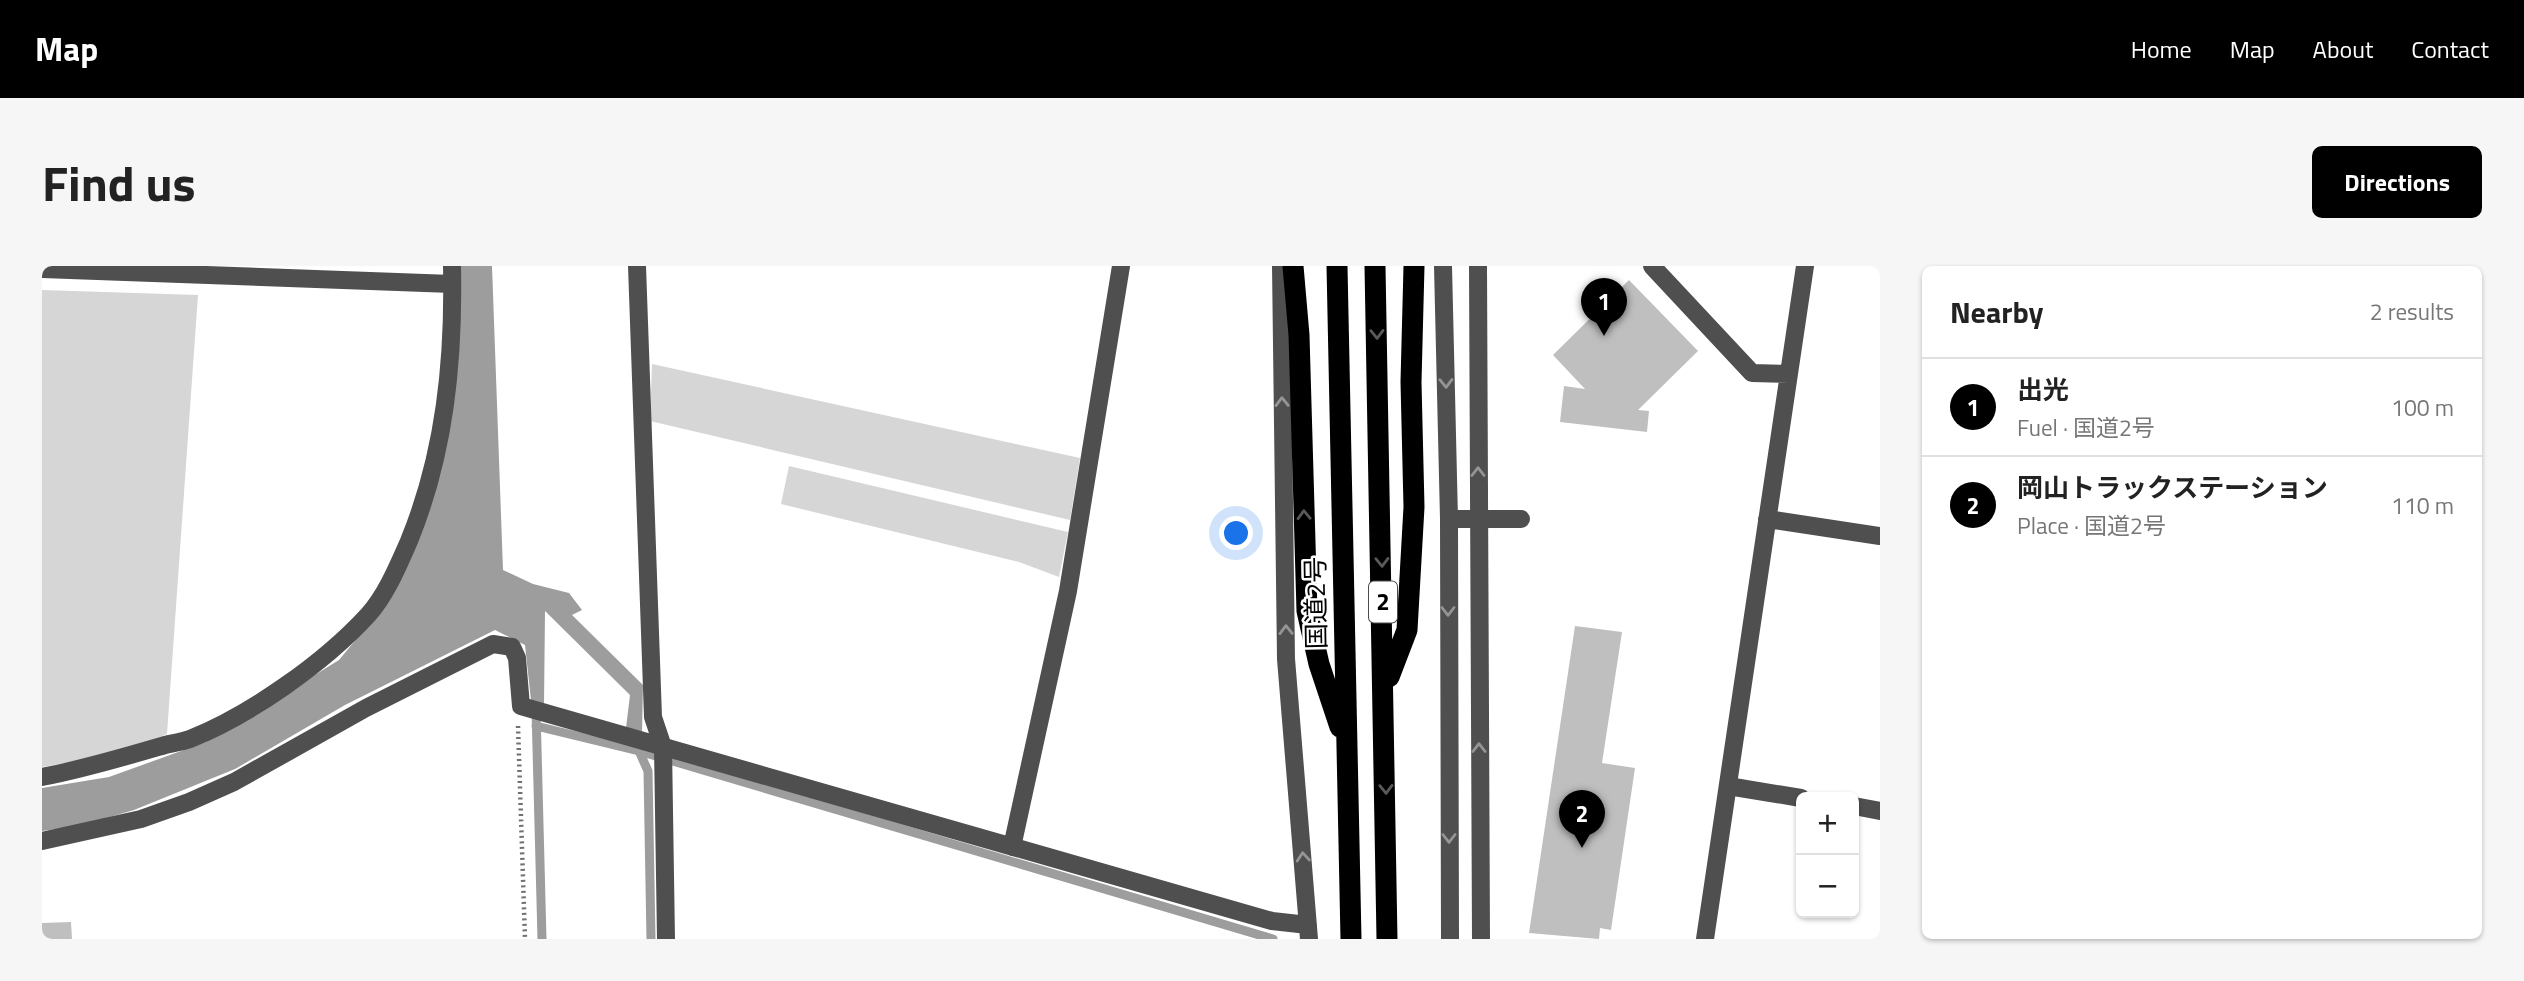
<!DOCTYPE html>
<meta charset="utf-8">
<style>
body{margin:0;font-family:"Titillium Web","Noto Sans JP",sans-serif;background:#f6f6f6;color:#222}
.controls{position:absolute;right:21px;bottom:21px;display:grid;overflow:hidden;border-radius:10px;box-shadow:0 2px 5px #0004}
.controls button{width:63px;height:63px;display:grid;place-items:center;padding:0;border:0;border-bottom:2px solid #e0e0e0;background:#fff;color:#222;font:35px sans-serif}
.you{position:absolute;left:1195px;top:268px;width:24px;height:24px;margin:-18px;border:5px solid #fff;border-radius:50%;background:#1a73e8;box-shadow:0 0 0 10px #1a73e833}
.badge{display:grid;place-items:center;width:46px;height:46px;border-radius:50%;background:#000;color:#fff;font-size:23px;font-weight:700}
.pin{position:absolute;translate:-50% -58px;filter:drop-shadow(0 2px 4px #0008)}
.pin::after{content:'';position:absolute;top:37px;width:24px;height:21px;background:inherit;clip-path:polygon(0 0,100% 0,50% 100%)}
.list{margin:0;padding:0;list-style:none}
h2{display:flex;justify-content:space-between;align-items:center;height:91px;margin:0;padding:0 28px;font-size:30px}
h2 small{font-size:23px;font-weight:400;color:#767676}
.list li{display:grid;grid-template-columns:46px 1fr auto;gap:21px;align-items:center;box-sizing:border-box;height:98px;padding:0 28px;border-top:2px solid #e0e0e0}
.list b{display:block;font-size:26px;white-space:nowrap}
.list p{margin:0;font-size:23px;white-space:nowrap;color:#767676}
.list em{font-size:23px;font-style:normal;color:#767676}
.map{position:relative;flex:none;width:1838px;height:673px;overflow:hidden;border-radius:10px}
header{display:flex;align-items:center;gap:42px;box-sizing:border-box;height:98px;padding:0 35px;background:#000;color:#fff}
header strong{font-size:33px}
nav{display:flex;gap:38px;margin-inline-start:auto;font-size:24px}
.intro{display:flex;align-items:center;justify-content:space-between;box-sizing:border-box;height:168px;padding:0 42px}
h1{margin:0;font-size:49px}
.button{padding:18px 32px;border-radius:10px;background:#000;color:#fff;font-size:24px;font-weight:700}
main{display:flex;gap:42px;padding:0 42px}
aside{flex:1;background:#fff;border-radius:10px;box-shadow:0 2px 5px #0004}
.map>svg:first-child{display:block}
.green{fill:#d6d6d6}
.water{fill:#9d9d9d}
.lines{fill:none;stroke-linecap:round;stroke-linejoin:round}
.stream{stroke:#9d9d9d;stroke-width:9}
.building{fill:#bfbfbf}
.path{stroke:#717171;stroke-width:4.5;stroke-dasharray:2 3.5;stroke-linecap:butt}
.minor{stroke:#4f4f4f;stroke-width:18}
.highway{stroke:#000;stroke-width:21}
.oneway{stroke:#595959}
.oneway2{stroke:#959595}
.labels{text-anchor:middle;stroke-width:5;stroke-linejoin:round;paint-order:stroke}
.shield{fill:#fff;stroke:#4c4c4c;stroke-width:2}
.shield-label{font-size:24px;font-weight:bold;fill:#000}
.street-label{font-size:26px;fill:#000;stroke:#fff}
</style>
<header>
<strong>Map</strong>
<nav><a>Home</a><a>Map</a><a>About</a><a>Contact</a></nav>
</header>
<div class="intro"><h1>Find us</h1><a class="button">Directions</a></div>
<main>
<div class="map">
<svg width="1838" height="673" viewBox="0 0 1838 673">
<rect width="100%" height="100%" fill="#fff"/>
<path class="green" d="M0 24 156 29 125 468 76 488 0 501Z
M610 98 1038 192 1028 254 608 155Z
M747 200 1026 266 1017 311 977 296 739 238Z"/>
<path class="water" d="M414 0H450L461 304 491 318 527 327 540 344 530 349 601 419 600 467 584 462 588 429 503 345 502 438 489 434 483 379 453 364 303 439 193 503 92 544 37 560 0 565V522L67 511 164 476 297 394 321 365 387 244Z"/>
<g class="lines">
<path class="stream" d="M494 444 500 673
M494 460 597 485 606 505 609 673
M597 485 1231 673"/>
</g>
<path class="building" d="M1587 14 1656 85 1596 144 1607 145 1605 166 1518 156 1522 120 1543 123 1511 89Z
M1533 360 1580 366 1560 497 1593 502 1569 664 1558 662 1557 673 1487 667Z
M29 656 30 673H0V657Z"/>
<g class="lines">
<path class="path" d="M476 460 483 673"/>
<path class="minor" d="M595 0 611 451 621 481 624 673
M1239 0 1244 393 1267 673
M1401 0 1407 253 1408 673
M1436 0 1439 673
M1610 0 1710 107 1747 108
M0 3 410 18
M1407 253H1479
M1725 253 1838 270
M0 511C42 503 82 491 123 479 131 477 140 476 148 473 208 449 282 397 326 349 344 329 356 300 367 275 403 187 412 95 410 0
M1686 520 1759 532
M1812 540 1838 545
M0 575 99 553 147 536 192 516 324 442 451 378 470 381 475 392 479 440 1230 655 1266 659
M970 581 1026 325 1079 0
M1663 673 1763 0"/>
<path class="highway" d="M1251 0 1257 69 1265 345 1277 398 1298 461
M1295 0 1309 673
M1333 0 1345 673
M1347 411 1365 364 1372 241 1369 116 1372 0"/>
</g>
<defs><path id="oneway-chevron" d="M-2-3.5L2.5 0L-2 3.5" fill="none" stroke-width="1.6" stroke-linecap="round" stroke-linejoin="round" transform="scale(1.75)"/></defs>
<g class="oneway">
<use href="#oneway-chevron" transform="translate(1335 68) rotate(89)"/>
<use href="#oneway-chevron" transform="translate(1262 249) rotate(-92)"/>
<use href="#oneway-chevron" transform="translate(1340 296) rotate(89)"/>
<use href="#oneway-chevron" transform="translate(1344 523) rotate(89)"/>
</g>
<g class="oneway2">
<use href="#oneway-chevron" transform="translate(1404 117) rotate(89)"/>
<use href="#oneway-chevron" transform="translate(1240 136) rotate(-91)"/>
<use href="#oneway-chevron" transform="translate(1436 206) rotate(-90)"/>
<use href="#oneway-chevron" transform="translate(1406 345) rotate(90)"/>
<use href="#oneway-chevron" transform="translate(1244 364) rotate(-91)"/>
<use href="#oneway-chevron" transform="translate(1437 482) rotate(-90)"/>
<use href="#oneway-chevron" transform="translate(1407 572) rotate(90)"/>
<use href="#oneway-chevron" transform="translate(1261 591) rotate(-95)"/>
</g>
<g class="labels">
<rect class="shield" x="1327" y="315.5" width="28" height="41" rx="5"/>
<g class="shield-label">
<text x="1341" y="344">2</text>
</g>
<g class="street-label">
<text transform="translate(1274 337) rotate(-91)" y="9">国道2号</text>
</g>
</g>
</svg>
<div class="controls">
<button>+</button>
<button>−</button>
</div>
<div class="you"></div>
<div class="pin badge" style="left:1562px;top:70px">1</div>
<div class="pin badge" style="left:1540px;top:582px">2</div>
</div>
<aside>
<h2>Nearby<small>2 results</small></h2>
<ul class="list">
<li><span class="badge">1</span><div><b>出光</b><p>Fuel · 国道2号</p></div><em>100 m</em></li>
<li><span class="badge">2</span><div><b>岡山トラックステーション</b><p>Place · 国道2号</p></div><em>110 m</em></li>
</ul>
</aside>
</main>
